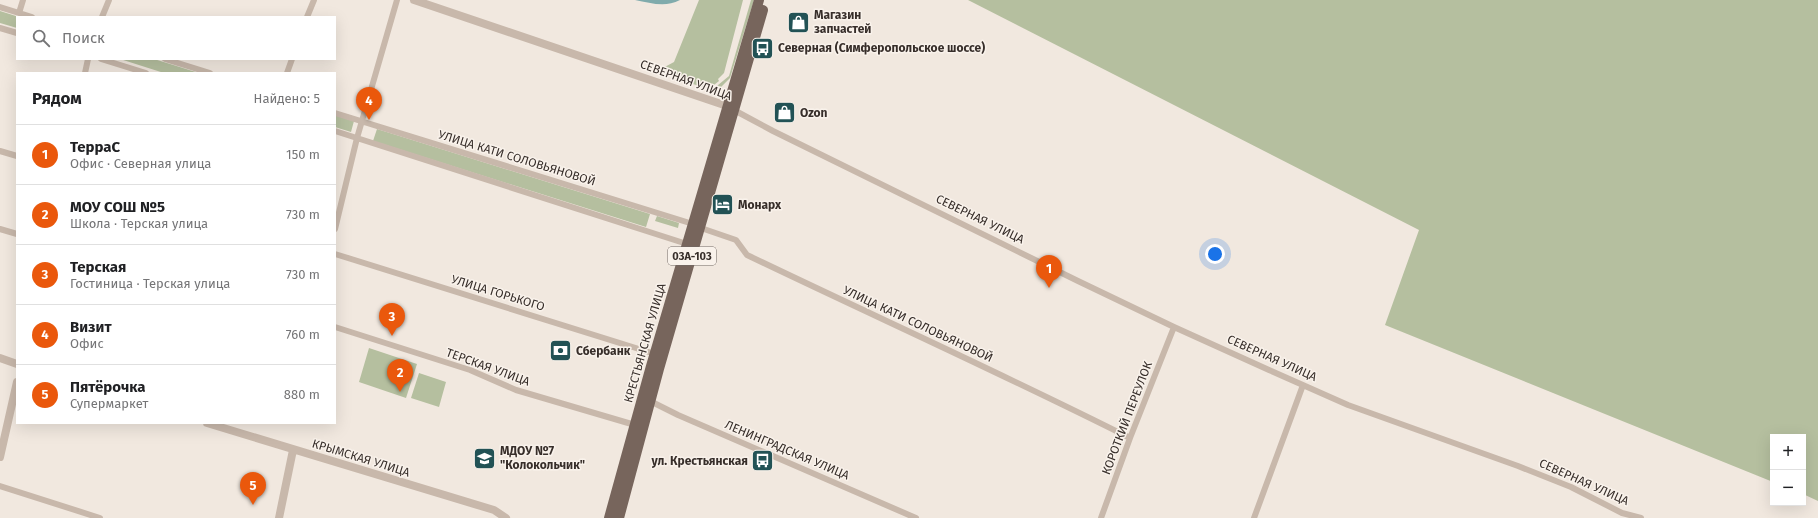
<!DOCTYPE html>
<html lang="ru">
<meta charset="utf-8">
<style>
body{margin:0;font-family:"Fira Sans",sans-serif;background:#f6f6f6;color:#202124}
.controls{position:absolute;right:12px;bottom:12px;display:grid;overflow:hidden;border-radius:0px;box-shadow:0 4px 16px #0002}
.controls button{width:36px;height:36px;display:grid;place-items:center;padding:0;border:0;border-bottom:1px solid #e0e0e0;background:#fff;color:#202124;font:20px sans-serif}
.you{position:absolute;left:1215px;top:254px;width:14px;height:14px;margin:-10px;border:3px solid #fff;border-radius:50%;background:#1a73e8;box-shadow:0 0 0 6px #1a73e833}
.badge{display:grid;place-items:center;width:26px;height:26px;border-radius:50%;background:#ea580c;color:#fff;font-size:13px;font-weight:700}
.pin{position:absolute;translate:-50% -33px;filter:drop-shadow(0 1px 2px #0008)}
.pin::after{content:'';position:absolute;top:21px;width:14px;height:12px;background:inherit;clip-path:polygon(0 0,100% 0,50% 100%)}
.list{margin:0;padding:0;list-style:none}
h2{display:flex;justify-content:space-between;align-items:center;height:52px;margin:0;padding:0 16px;font-size:17px}
h2 small{font-size:13px;font-weight:400;color:#757577}
.list li{display:grid;grid-template-columns:26px 1fr auto;gap:12px;align-items:center;box-sizing:border-box;height:60px;padding:0 16px;border-top:1px solid #e0e0e0}
.list b{display:block;font-size:15px;white-space:nowrap}
.list p{margin:0;font-size:13px;white-space:nowrap;color:#757577}
.list em{font-size:13px;font-style:normal;color:#757577}
.icon{flex:none;width:22px;height:22px;fill:none;stroke:currentColor;stroke-width:2;stroke-linecap:round;stroke-linejoin:round}
.map{position:relative;flex:none;width:1818px;height:518px;overflow:hidden}
.search{position:absolute;background:#fff;box-shadow:0 4px 16px #0002;left:16px;top:16px;width:320px;height:44px;display:flex;align-items:center;gap:10px;box-sizing:border-box;padding:0 14px;border-radius:0px;color:#757577;font-size:15px}
.panel{position:absolute;background:#fff;box-shadow:0 4px 16px #0002;left:16px;top:72px;width:320px;height:352px;border-radius:0px}
.map>svg:first-child{display:block}
.green{fill:#b5bf9f}
.water{fill:#80abac}
.lines{fill:none;stroke-linecap:round;stroke-linejoin:round}
.minor{stroke:#c8b8ab;stroke-width:6}
.tertiary{stroke:#c8b8ab;stroke-width:8}
.primary{stroke:#77655c;stroke-width:10}
.labels{text-anchor:middle;stroke-width:3;stroke-linejoin:round;paint-order:stroke}
.shield{fill:#f9f2eb;stroke:#716964;stroke-width:1}
.shield-label{font-size:11px;font-weight:bold;fill:#372e2a}
.poi-label{font-size:12px;font-weight:bold;fill:#372e2a;stroke:#f9f2eb;text-anchor:start}
.street-label{font-size:12px;fill:#372e2a;stroke:#f9f2eb}
</style>
<div class="map">
<svg width="1818" height="518" viewBox="0 0 1818 518">
<rect width="100%" height="100%" fill="#f1e8df"/>
<path class="green" d="M699 0H743L724 73 718 79 719 81 709 89 680 80 683 77 661 69 674 62Z
M751 0H754L730 78 720 88 712 90 729 76Z
M968 0H1818V501L1803 494V437H1773V482L1385 325 1419 230Z
M0 11 19 17H17V28L0 23Z
M120 59H154L199 73H164Z
M335 115 354 121 351 132 335 127Z
M377 129 650 214 646 227 373 141Z
M657 216 679 223 678 228 655 221Z
M369 348 417 364 406 398 359 382Z
M419 373 446 382 439 407 411 398Z"/>
<path class="water" d="M635 0H680C665 8 651 3 635 0Z"/>
<g class="lines">
<path class="minor" d="M0 7 32 17
M19 13 23 0
M102 17 109 0
M307 17 314 0
M0 28 17 33
M101 59 146 73
M165 59 210 73
M85 73 88 59
M287 73 292 59
M732 109 773 131 1078 281 1174 327 1269 370 1348 405 1518 466 1571 487 1622 513 1641 518
M335 113 693 224
M335 131 687 244
M0 151 17 156
M701 228 736 240 747 255C874 316 1003 374 1130 438
M0 229 17 234
M335 229 357 138 397 0
M335 254 655 354
M335 327 470 370 516 390 635 425
M650 401 678 415 916 518
M0 486 100 518
M1101 518 1130 438 1174 327
M1254 518 1303 385"/>
<path class="tertiary" d="M414 0 727 106
M0 358 17 364
M207 423 494 510 506 518
M0 457 17 382
M279 518 293 450"/>
<path class="primary" d="M609 518 651 366 759 0
M619 518 659 369 763 10"/>
</g>
<defs>
<symbol id="shop-square" viewBox="-11 -11 22 22"><rect x="-9" y="-9" width="18" height="18" rx="4" fill="#225255" stroke="#f9f2eb"/><path d="M-5-2.5h2.3a2.7 3.5 0 0 1 5.4 0H5L5.5 6h-11ZM-1.5-2.5h3a1.5 2.3 0 0 0-3 0Z" fill="#fff"/></symbol>
<symbol id="bus-square" viewBox="-11 -11 22 22"><rect x="-9" y="-9" width="18" height="18" rx="4" fill="#225255" stroke="#f9f2eb"/><path d="M-5-6H5V4H4V6H2V4H-2V6H-4V4H-5ZM-3.5-4V0h7V-4ZM-3.5 1.2v1.5H-2V1.2ZM2 1.2v1.5H3.5V1.2Z" fill="#fff"/></symbol>
<symbol id="hotel-square" viewBox="-11 -11 22 22"><rect x="-9" y="-9" width="18" height="18" rx="4" fill="#225255" stroke="#f9f2eb"/><path d="M-6-4.5h1.5V1H6V5H4.5V3h-9V5H-6ZM-4 0a1.8 1.8 0 1 1 3.6 0ZM.5 0V-2.5h3Q6-2.5 6 0Z" fill="#fff"/></symbol>
<symbol id="bank-square" viewBox="-11 -11 22 22"><rect x="-9" y="-9" width="18" height="18" rx="4" fill="#225255" stroke="#f9f2eb"/><path d="M-6-4H6V4H-6ZM0-2.3a2.3 2.3 0 1 0 0 4.6a2.3 2.3 0 1 0 0-4.6Z" fill="#fff"/></symbol>
<symbol id="school-square" viewBox="-11 -11 22 22"><rect x="-9" y="-9" width="18" height="18" rx="4" fill="#225255" stroke="#f9f2eb"/><path d="M0-5L7-2L0 1L-7-2ZM-4 1L0 2.5L4 1V4Q0 6-4 4Z" fill="#fff"/></symbol>
</defs>
<g fill-rule="evenodd">
<use href="#shop-square" x="786" y="10" width="25" height="25"/>
<use href="#bus-square" x="750" y="36" width="25" height="25"/>
<use href="#shop-square" x="772" y="100" width="25" height="25"/>
<use href="#hotel-square" x="710" y="192" width="25" height="25"/>
<use href="#bank-square" x="548" y="338" width="25" height="25"/>
<use href="#school-square" x="472" y="446" width="25" height="25"/>
<use href="#bus-square" x="750" y="448" width="25" height="25"/>
</g>
<g class="labels">
<rect class="shield" x="668" y="247" width="48" height="18" rx="3"/>
<g class="shield-label">
<text x="692" y="260">03А-103</text>
</g>
<g class="poi-label">
<text x="814" y="19">Магазин<tspan x="814" dy="14">запчастей</tspan></text>
<text x="778" y="52">Северная (Симферопольское шоссе)</text>
<text x="800" y="117">Ozon</text>
<text x="738" y="209">Монарх</text>
<text x="576" y="355">Сбербанк</text>
<text x="500" y="455">МДОУ №7<tspan x="500" dy="14">"Колокольчик"</tspan></text>
<text x="748" y="465" text-anchor="end">ул. Крестьянская</text>
</g>
<g class="street-label">
<text transform="translate(686 80) rotate(20)" y="4">СЕВЕРНАЯ УЛИЦА</text>
<text transform="translate(517 158) rotate(17)" y="4">УЛИЦА КАТИ СОЛОВЬЯНОВОЙ</text>
<text transform="translate(980 219) rotate(26)" y="4">СЕВЕРНАЯ УЛИЦА</text>
<text transform="translate(498 293) rotate(17)" y="4">УЛИЦА ГОРЬКОГО</text>
<text transform="translate(918 324) rotate(25)" y="4">УЛИЦА КАТИ СОЛОВЬЯНОВОЙ</text>
<text transform="translate(645 343) rotate(-74)" y="4">КРЕСТЬЯНСКАЯ УЛИЦА</text>
<text transform="translate(1272 358) rotate(24)" y="4">СЕВЕРНАЯ УЛИЦА</text>
<text transform="translate(488 367) rotate(20)" y="4">ТЕРСКАЯ УЛИЦА</text>
<text transform="translate(1127 418) rotate(-69)" y="4">КОРОТКИЙ ПЕРЕУЛОК</text>
<text transform="translate(787 450) rotate(23)" y="4">ЛЕНИНГРАДСКАЯ УЛИЦА</text>
<text transform="translate(361 458) rotate(17)" y="4">КРЫМСКАЯ УЛИЦА</text>
<text transform="translate(1584 482) rotate(24)" y="4">СЕВЕРНАЯ УЛИЦА</text>
</g>
</g>
</svg>
<div class="controls">
<button>+</button>
<button>−</button>
</div>
<div class="you"></div>
<div class="pin badge" style="left:1049px;top:288px">1</div>
<div class="pin badge" style="left:400px;top:392px">2</div>
<div class="pin badge" style="left:392px;top:336px">3</div>
<div class="pin badge" style="left:369px;top:120px">4</div>
<div class="pin badge" style="left:253px;top:505px">5</div>
<div class="search"><svg class="icon" aria-label="search" viewBox="0 0 24 24"><circle cx="10" cy="10" r="6"/><path d="M15 15l6 6"/></svg>Поиск</div>
<section class="panel">
<h2>Рядом<small>Найдено: 5</small></h2>
<ul class="list">
<li><span class="badge">1</span><div><b>ТерраС</b><p>Офис · Северная улица</p></div><em>150 m</em></li>
<li><span class="badge">2</span><div><b>МОУ СОШ №5</b><p>Школа · Терская улица</p></div><em>730 m</em></li>
<li><span class="badge">3</span><div><b>Терская</b><p>Гостиница · Терская улица</p></div><em>730 m</em></li>
<li><span class="badge">4</span><div><b>Визит</b><p>Офис</p></div><em>760 m</em></li>
<li><span class="badge">5</span><div><b>Пятёрочка</b><p>Супермаркет</p></div><em>880 m</em></li>
</ul>
</section>
</div>
